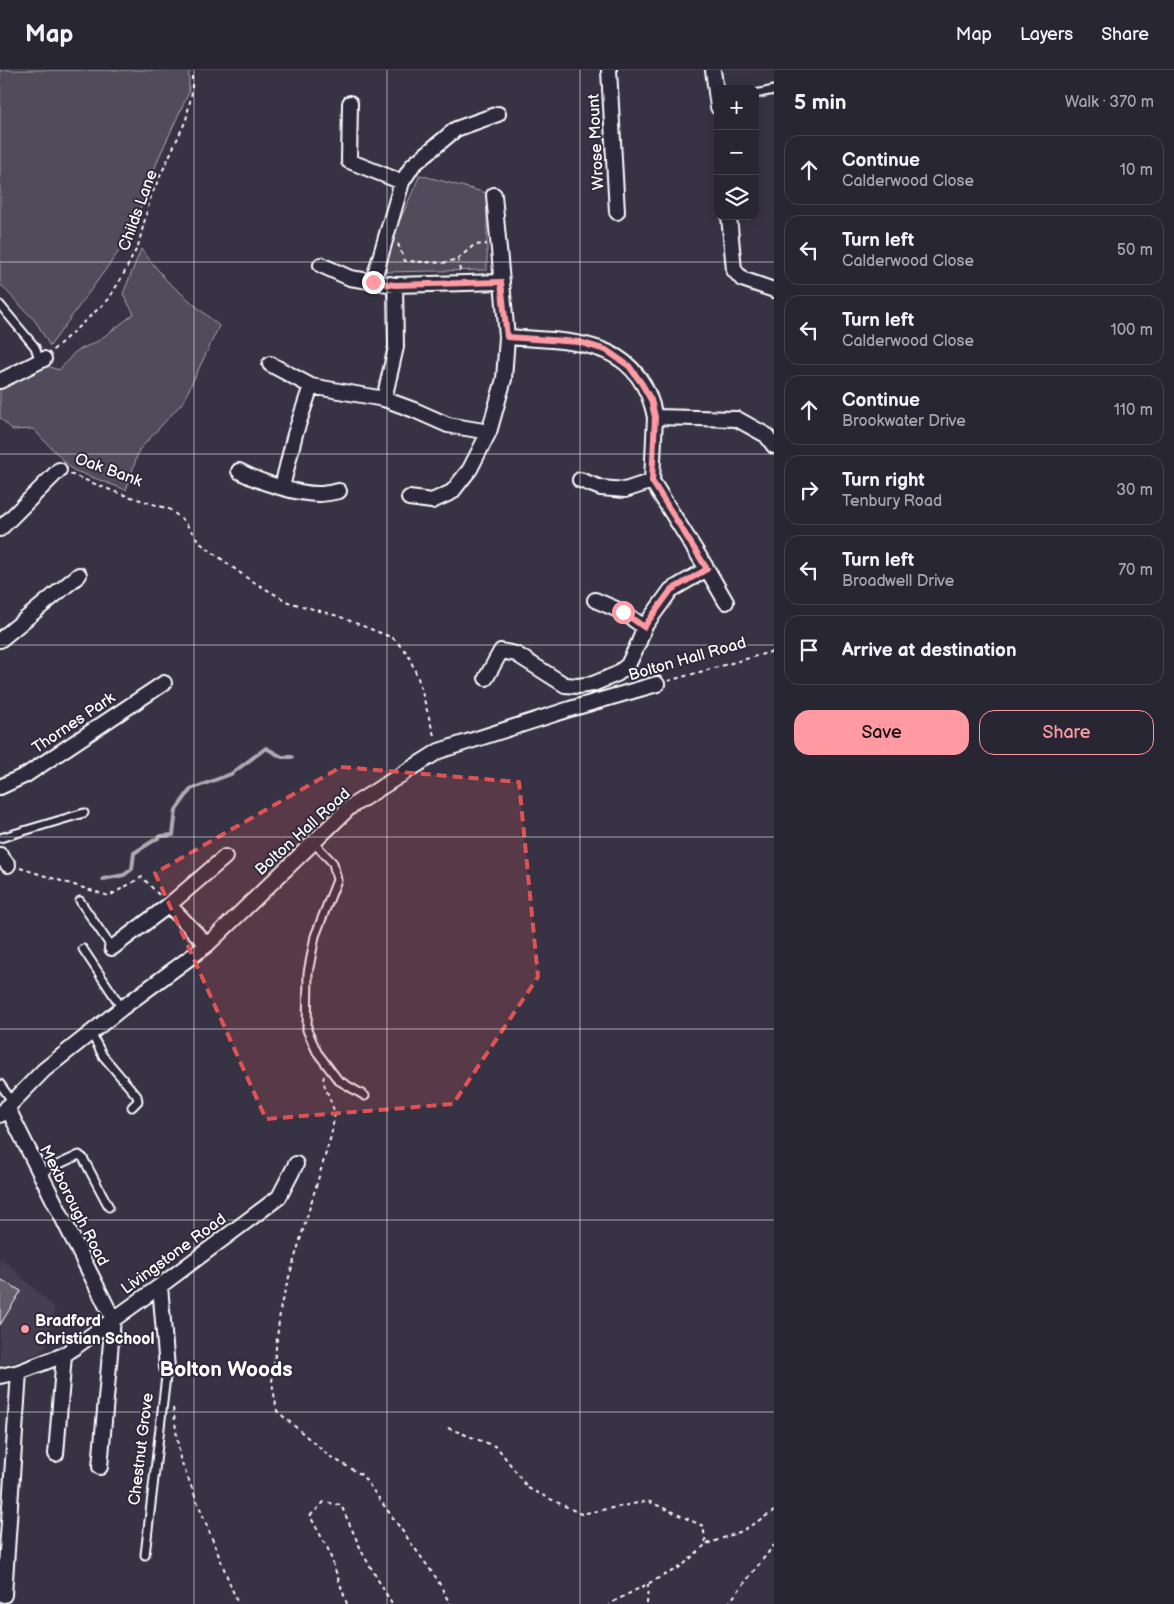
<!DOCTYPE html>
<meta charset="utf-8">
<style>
body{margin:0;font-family:"Balsamiq Sans",sans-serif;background:#312e3c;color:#f1f3f6}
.controls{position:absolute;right:15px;top:15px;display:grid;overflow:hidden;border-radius:10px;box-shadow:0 2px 12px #0003}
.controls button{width:45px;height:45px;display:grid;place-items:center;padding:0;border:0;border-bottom:1px solid #45434f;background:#292634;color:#f1f3f6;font:25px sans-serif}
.stop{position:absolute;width:15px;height:15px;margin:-11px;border:4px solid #ff9aa2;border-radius:50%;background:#fff}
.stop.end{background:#ff9aa2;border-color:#fff;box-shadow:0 1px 5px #0008}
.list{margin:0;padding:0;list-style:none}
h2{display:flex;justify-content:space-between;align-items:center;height:65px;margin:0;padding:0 20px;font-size:21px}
h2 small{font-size:16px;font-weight:400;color:#a5a5ac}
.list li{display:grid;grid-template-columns:32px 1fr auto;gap:15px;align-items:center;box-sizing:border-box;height:70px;margin:0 10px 10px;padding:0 10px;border:1px solid #45434f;border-radius:15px}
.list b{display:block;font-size:19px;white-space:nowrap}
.list p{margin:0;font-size:16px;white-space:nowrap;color:#a5a5ac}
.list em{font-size:16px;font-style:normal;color:#a5a5ac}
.actions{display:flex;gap:10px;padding:15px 20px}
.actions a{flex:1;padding:11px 0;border:1px solid #ff9aa2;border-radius:15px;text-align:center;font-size:18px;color:#ff9aa2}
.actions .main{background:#ff9aa2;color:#111}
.icon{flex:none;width:28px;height:28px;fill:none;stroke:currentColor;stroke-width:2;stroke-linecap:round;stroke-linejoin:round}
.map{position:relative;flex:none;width:774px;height:1534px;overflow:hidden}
header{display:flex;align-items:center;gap:30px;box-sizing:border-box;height:70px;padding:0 25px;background:#292634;border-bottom:1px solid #45434f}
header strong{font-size:24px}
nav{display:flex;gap:28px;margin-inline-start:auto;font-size:18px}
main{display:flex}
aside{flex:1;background:#292634}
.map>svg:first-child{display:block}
.built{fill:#444051}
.green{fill:#514c5c;stroke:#a8a6ae}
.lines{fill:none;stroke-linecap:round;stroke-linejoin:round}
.stream{stroke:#adabb2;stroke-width:4}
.building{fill:#635f6d;stroke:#fff}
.lane-casing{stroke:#fff;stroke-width:11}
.street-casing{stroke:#fff;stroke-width:18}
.path{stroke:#fff;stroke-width:2;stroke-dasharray:4 4;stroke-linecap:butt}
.lane{stroke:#2f2a3d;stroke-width:7}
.street{stroke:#2f2a3d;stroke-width:14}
.route{stroke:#ff9aa2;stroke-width:6}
.marked{fill:#de5353;fill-opacity:0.2;stroke:#de5353;stroke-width:4;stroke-dasharray:10 6;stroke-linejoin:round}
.grid{fill:none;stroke:#fff;stroke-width:1;stroke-opacity:0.55}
.poi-dot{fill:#ff9aa2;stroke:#2f2a3d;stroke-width:2}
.labels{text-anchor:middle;stroke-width:4;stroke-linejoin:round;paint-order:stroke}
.street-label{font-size:16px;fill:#fff;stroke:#2f2a3d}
.poi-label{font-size:16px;font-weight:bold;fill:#fff;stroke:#2f2a3d;text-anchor:start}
.district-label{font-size:21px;font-weight:bold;fill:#fff;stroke:#2f2a3d}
</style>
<header>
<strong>Map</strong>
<nav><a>Map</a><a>Layers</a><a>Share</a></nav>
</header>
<main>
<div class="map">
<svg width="774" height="1534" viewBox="0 0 774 1534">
<rect width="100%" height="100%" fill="#373345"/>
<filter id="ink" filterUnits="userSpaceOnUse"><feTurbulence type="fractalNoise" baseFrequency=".02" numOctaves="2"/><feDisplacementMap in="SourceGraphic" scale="10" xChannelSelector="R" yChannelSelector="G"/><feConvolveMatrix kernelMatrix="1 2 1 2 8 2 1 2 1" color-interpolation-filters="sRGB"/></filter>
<g filter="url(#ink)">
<path class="built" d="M0 1187 55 1238 45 1280 15 1292 0 1295Z"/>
<path class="green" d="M0 0H189V22L159 87 130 166 50 276 36 252 0 214Z
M420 105 487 123V200L386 202 387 179Z
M141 179 167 211 219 256 183 332 139 380 126 420 73 400 33 359 13 360 0 348V317L47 296 59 300 75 282 98 271 134 244 123 224Z"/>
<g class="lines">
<path class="stream" d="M103 809 124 805 132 799 134 783 161 766 173 765 176 740 191 719 231 704 266 678 282 687H292"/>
</g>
<path class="building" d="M0 1209 21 1221 0 1255Z"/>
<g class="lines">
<defs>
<path id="lane" d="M755 24 774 20
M0 235 35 277 38 286V291
M0 768 84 743
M313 772 333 793 337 810 315 866 308 903 307 960 317 982 338 1010 365 1026
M80 831 112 878
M83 879 122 938
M91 963 103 986 137 1026 138 1031 132 1037
M0 1014 12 1031
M40 1103 79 1085 83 1088 109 1137
M145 1485 167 1298"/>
<path id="street" d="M609 0 617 142
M713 0 718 37
M350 33 349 91 402 112
M729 146 734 200 742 209 774 220
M321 195 350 208 395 215 501 212
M373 212 402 112 413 95 456 59 498 44
M507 267C572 272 639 267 655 347L737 349 766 365 774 376
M270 294 311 316 384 329 414 340 448 355 489 362
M0 311 44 289
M384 329 396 277 395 215
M655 347 652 411 707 499 726 532
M239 401C259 412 296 424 319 424 326 424 333 422 339 421
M580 410 601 418 625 420 652 411
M282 417 295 364 311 316
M409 428 432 431 452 422 470 399 489 362 504 309 507 267 494 125
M0 459 59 400
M595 530 623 542 644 557
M0 570 79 505
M486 608 501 581 516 584 565 615 578 616 593 614 617 604 628 595 639 572 644 557 671 520 707 499
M0 717 26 705 164 613
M0 785 8 795
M169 835 207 875
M112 878 169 835 225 787
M7 1037 113 1249 100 1397
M0 1045 44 1000 122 938 207 875 350 737 439 681 570 639 657 614
M160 1216 167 1298
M0 1306 19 1302 64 1285 160 1216 279 1127 296 1094
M56 1384 64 1285
M4 1525 19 1302"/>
</defs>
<use href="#lane" class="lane-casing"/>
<use href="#street" class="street-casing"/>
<path class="path" d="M398 174 405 191 443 193 458 189 474 175 487 174
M458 189 460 201
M53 280 108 230 122 207 138 176 151 126 186 50 192 22V0
M70 404 118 423 169 439 184 451 200 473 247 508 288 532 338 546 393 568 408 584 418 608 435 669
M668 611 774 581
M20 798 109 826 142 807 160 826
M324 1006 323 1011 335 1043 331 1066 281 1234 272 1312 277 1341 329 1386 362 1405 437 1509 450 1534
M173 1338 180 1388 238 1534
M448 1358 497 1377 528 1418 581 1444 648 1431 703 1456 706 1474 682 1496 609 1534
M707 1474 742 1461 774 1441
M347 1534 328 1479 310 1446 324 1432 341 1435 363 1484 392 1534
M647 1534 648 1514
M728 1534 774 1475"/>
<use href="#lane" class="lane"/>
<use href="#street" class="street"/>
</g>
</g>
<g class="lines" filter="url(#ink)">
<path class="route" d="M373 212 395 215 501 212 507 267 579 272 606 280 629 296 642 314 651 330 655 347 652 411 707 499 671 520 644 557 623 542"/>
</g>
<path class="marked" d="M341 697 519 712 538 907 453 1034 266 1049 155 803Z"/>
<path class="grid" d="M194 0V1534M387 0V1534M580 0V1534M0 192H774M0 384H774M0 575H774M0 767H774M0 959H774M0 1150H774M0 1342H774"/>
<circle class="poi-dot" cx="25" cy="1259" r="5"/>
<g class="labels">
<g class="street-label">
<text transform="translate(595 72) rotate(-93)" y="6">Wrose Mount</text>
<text transform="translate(137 140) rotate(-70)" y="6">Childs Lane</text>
<text transform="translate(109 399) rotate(20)" y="6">Oak Bank</text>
<text transform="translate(687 588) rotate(-16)" y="6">Bolton Hall Road</text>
<text transform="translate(73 652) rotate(-34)" y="6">Thornes Park</text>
<text transform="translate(302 761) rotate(-42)" y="6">Bolton Hall Road</text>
<text transform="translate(75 1135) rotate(63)" y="6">Mexborough Road</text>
<text transform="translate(173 1183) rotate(-36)" y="6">Livingstone Road</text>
<text transform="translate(140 1379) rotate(-83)" y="6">Chestnut Grove</text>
</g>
<g class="poi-label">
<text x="35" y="1256">Bradford<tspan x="35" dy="18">Christian School</tspan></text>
</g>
<g class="district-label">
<text x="226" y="1306">Bolton Woods</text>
</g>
</g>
</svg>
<div class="controls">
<button>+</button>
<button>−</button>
<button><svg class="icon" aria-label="layers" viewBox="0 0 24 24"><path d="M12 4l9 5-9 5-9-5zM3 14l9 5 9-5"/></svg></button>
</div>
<div class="stop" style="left:623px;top:542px"></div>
<div class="stop end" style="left:373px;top:212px"></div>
</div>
<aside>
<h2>5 min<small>Walk · 370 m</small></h2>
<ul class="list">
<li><svg class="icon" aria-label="ahead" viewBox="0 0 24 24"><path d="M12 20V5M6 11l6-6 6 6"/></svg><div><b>Continue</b><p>Calderwood Close</p></div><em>10 m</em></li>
<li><svg class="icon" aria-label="left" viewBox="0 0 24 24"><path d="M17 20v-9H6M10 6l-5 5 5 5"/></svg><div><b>Turn left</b><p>Calderwood Close</p></div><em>50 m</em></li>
<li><svg class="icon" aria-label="left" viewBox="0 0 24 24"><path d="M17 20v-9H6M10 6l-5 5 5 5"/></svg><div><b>Turn left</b><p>Calderwood Close</p></div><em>100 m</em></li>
<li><svg class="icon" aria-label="ahead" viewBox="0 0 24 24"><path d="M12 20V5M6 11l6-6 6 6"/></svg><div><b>Continue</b><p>Brookwater Drive</p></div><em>110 m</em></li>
<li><svg class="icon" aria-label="right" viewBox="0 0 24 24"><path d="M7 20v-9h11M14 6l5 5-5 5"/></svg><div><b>Turn right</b><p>Tenbury Road</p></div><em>30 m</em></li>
<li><svg class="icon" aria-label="left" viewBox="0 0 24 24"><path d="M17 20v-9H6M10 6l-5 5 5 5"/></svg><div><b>Turn left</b><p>Broadwell Drive</p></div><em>70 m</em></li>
<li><svg class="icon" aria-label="arrive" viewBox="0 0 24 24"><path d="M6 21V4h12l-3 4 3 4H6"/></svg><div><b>Arrive at destination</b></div></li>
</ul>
<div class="actions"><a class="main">Save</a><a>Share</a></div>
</aside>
</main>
